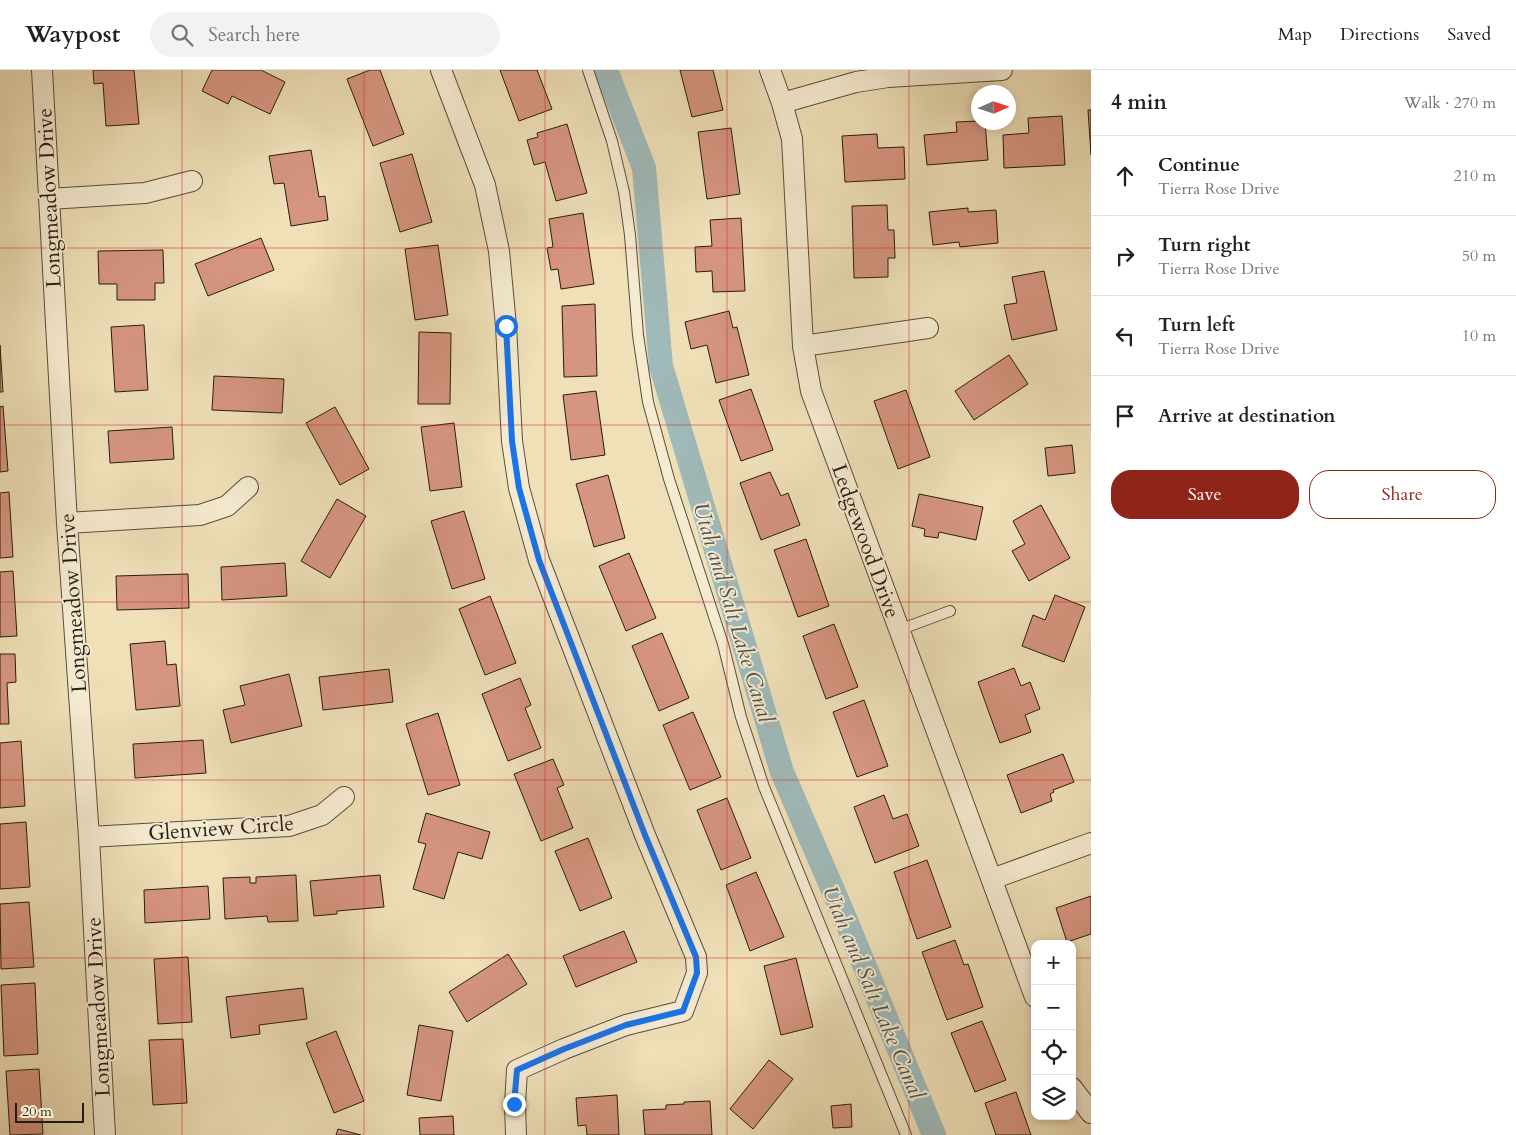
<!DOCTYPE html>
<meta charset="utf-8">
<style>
body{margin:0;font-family:Cardo,serif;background:#f2f2f2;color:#202124}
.controls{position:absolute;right:15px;bottom:15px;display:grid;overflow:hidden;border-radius:10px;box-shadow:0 2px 8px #0003}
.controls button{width:45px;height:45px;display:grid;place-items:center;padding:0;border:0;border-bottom:1px solid #e0e0e0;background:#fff;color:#202124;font:25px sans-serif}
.compass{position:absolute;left:971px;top:15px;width:45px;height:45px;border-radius:50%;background:#fff;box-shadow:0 2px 8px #0003;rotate:87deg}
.scale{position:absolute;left:15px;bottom:12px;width:69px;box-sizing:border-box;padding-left:5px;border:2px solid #271c12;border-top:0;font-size:14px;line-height:18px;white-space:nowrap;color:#271c12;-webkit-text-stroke:4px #f5ebd1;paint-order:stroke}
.stop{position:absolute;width:15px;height:15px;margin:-11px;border:4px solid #1a73e8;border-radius:50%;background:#fff}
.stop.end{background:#1a73e8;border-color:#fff;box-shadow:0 1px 5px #0008}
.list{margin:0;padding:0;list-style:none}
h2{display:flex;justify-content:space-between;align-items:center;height:65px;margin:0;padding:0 20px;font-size:21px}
h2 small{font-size:16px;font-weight:400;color:#757577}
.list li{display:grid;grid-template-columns:32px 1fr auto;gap:15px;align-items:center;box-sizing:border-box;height:80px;padding:0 20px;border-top:1px solid #e0e0e0}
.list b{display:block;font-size:19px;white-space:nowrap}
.list p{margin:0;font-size:16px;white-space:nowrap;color:#757577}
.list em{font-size:16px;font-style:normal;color:#757577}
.actions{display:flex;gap:10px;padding:15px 20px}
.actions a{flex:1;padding:11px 0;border:1px solid #8f2418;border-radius:20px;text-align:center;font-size:18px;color:#8f2418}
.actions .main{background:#8f2418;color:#fff}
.icon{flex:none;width:28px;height:28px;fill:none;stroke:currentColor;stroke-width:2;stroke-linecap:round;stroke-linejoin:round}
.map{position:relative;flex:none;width:1091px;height:1065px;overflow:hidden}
header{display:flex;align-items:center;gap:30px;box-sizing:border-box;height:70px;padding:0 25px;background:#fff;border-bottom:1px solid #e0e0e0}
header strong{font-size:24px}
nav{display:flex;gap:28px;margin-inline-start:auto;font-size:18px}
.search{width:350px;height:45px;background:#f2f2f2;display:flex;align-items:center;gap:12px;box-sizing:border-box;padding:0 18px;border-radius:28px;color:#757577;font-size:19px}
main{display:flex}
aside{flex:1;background:#fff}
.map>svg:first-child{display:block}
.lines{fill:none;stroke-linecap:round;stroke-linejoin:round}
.canal{stroke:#9fbaba;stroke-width:24}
.building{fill:#d69580;stroke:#271c12}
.lane-casing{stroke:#594d3c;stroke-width:12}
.street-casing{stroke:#594d3c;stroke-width:22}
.lane{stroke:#f5ebd1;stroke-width:10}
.street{stroke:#f5ebd1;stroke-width:20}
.route{stroke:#1a73e8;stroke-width:6}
.grid{fill:none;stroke:#d62828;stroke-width:1;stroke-opacity:0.55}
.labels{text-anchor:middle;stroke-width:4;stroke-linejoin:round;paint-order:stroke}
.street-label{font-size:21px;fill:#271c12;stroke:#f5ebd1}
.water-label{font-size:22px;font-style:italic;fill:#51534d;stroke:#f5ebd1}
</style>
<header>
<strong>Waypost</strong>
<div class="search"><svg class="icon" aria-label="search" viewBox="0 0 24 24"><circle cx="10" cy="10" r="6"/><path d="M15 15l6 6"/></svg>Search here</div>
<nav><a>Map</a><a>Directions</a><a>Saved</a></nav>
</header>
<main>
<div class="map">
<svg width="1091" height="1065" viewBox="0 0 1091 1065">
<rect width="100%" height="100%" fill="#efe0b8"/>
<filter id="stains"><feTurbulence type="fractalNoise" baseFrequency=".004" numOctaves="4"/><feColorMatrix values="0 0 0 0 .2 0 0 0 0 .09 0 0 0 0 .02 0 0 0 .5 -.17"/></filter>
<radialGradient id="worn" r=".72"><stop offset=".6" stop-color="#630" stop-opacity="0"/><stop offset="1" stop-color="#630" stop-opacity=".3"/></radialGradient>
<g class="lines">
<path class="canal" d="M606 0 644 98 661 296 782 702 845 848 934 1065"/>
</g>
<path class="building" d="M93 0H134L139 54 106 56 103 13 94 14Z
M212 0H261L285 12 270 44 232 26 228 34 202 21Z
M370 0H380L404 64 373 76 347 9Z
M500 0H537L552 39 519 51Z
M680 0H713L723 40 692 47Z
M1088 40H1091V85Z
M1062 46 1065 95 1004 98 1003 65 1029 63 1028 48Z
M978 51V52H985L988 90 927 95 924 65 957 62 956 52Z
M567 54 587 123 556 131 545 92 534 95 527 70 538 67 537 63Z
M731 58 740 124 707 129 698 62Z
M877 64 878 78 904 77 905 109 845 112 842 66Z
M311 80 319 127 325 126 328 150 291 156 284 113 274 114 269 86Z
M412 84 432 152 400 162 380 93Z
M887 135 888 160H894L895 188H888V207L854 208 852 136Z
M968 138V142L996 140 998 173 960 177 959 172 933 175 929 142Z
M583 143 594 214 561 219 558 199 551 200 547 178 553 177 549 149Z
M741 148 745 221 713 222 712 201 696 202 695 177 712 176 710 150Z
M261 168 274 200 208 226 195 194Z
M438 175 448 245 415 250 405 179Z
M163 180 164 213H155V230H117V214H99L98 181Z
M1044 201 1057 260 1012 270 1004 235 1017 233 1012 207Z
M595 234 597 306 564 307 562 236Z
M729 241 733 258 737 257 749 305 716 313 707 275 691 279 685 252Z
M144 255 148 320 115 322 111 257Z
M419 262 451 263 450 334H418Z
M0 275 3 322H0Z
M1009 285 1028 314 974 350 955 321Z
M214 306 284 309 282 343 212 340Z
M751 319 773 380 741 391 719 330Z
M906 320 930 387 898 399 874 331Z
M596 321 605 385 571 390 563 325Z
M3 336 8 401 0 402V337Z
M335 337 369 399 340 415 306 353Z
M454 353 462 417 430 421 421 357Z
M172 357 174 389 110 393 108 361Z
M1072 375 1075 403 1048 406 1045 378Z
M770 402 781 426 788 423 800 455 761 470 740 413Z
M608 405 625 468 594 477 576 414Z
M9 422 13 487 0 488V423Z
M919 424 983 437 976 470 939 462 938 468 924 466 925 459 912 456Z
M337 429 366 446 330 508 301 491Z
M1041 435 1070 488 1029 511 1012 481 1025 474 1013 451Z
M464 441 485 509 452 519 431 451Z
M806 469 829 536 798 547 774 480Z
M629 483 656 548 626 561 599 496Z
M285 493 287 526 222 530 221 497Z
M13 501 17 566 0 567V502Z
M188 504 189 538 117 540 116 506Z
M1055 525 1085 537 1064 592 1022 576 1033 545 1045 550Z
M490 526 516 593 485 605 459 539Z
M834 554 858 617 826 629 803 566Z
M662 563 689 628 659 641 632 576Z
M165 571 167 595 176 594 180 636 136 640 130 574Z
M0 584H15L16 612 7 613 9 654H0Z
M1014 598 1021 616 1030 612 1040 639 1025 645 1031 662 1000 673 978 612Z
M389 599 393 632 323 640 319 607Z
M289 604 302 656 231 673 223 640 245 635 240 616Z
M520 608 531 635 525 638 541 678 508 691 482 624Z
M864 630 888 696 857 707 833 642Z
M693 642 721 707 690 720 663 655Z
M438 643 460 715 428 725 406 654Z
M203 670 206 703 135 708 133 674Z
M21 671 25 736 0 738V673Z
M1063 684 1074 712 1053 720 1054 722 1050 724 1052 731 1021 743 1007 705Z
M553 689 564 715 557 718 573 758 541 771 514 704Z
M884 725 893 749 907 744 919 776 875 793 854 737Z
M727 728 751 788 721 800 697 740Z
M426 743 490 762 482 789 458 782 444 829 413 819 426 774 418 772Z
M26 752 30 817 0 819V754Z
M588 768 612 828 580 841 555 781Z
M927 790 951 857 917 869 894 802Z
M756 802 784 867 750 881 726 815Z
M296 805 298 851 268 852 267 846 225 849 223 808 250 807V813H256V807Z
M380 805 384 837 337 841V844L314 846 310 811Z
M208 816 210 849 145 853 144 820Z
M1091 826V864L1067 872 1056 838Z
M29 832 34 897 1 899 0 834Z
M624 861 637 892 576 917 563 886Z
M955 870 964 895 968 894 983 937 947 950 922 882Z
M508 884 527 914 467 952 449 922Z
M188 887 192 952 158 954 154 889Z
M796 888 813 957 781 965 764 896Z
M35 913 38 984 4 986 1 915Z
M303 918 307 949 259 955 260 964 231 968 226 927Z
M982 951 1006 1010 975 1022 951 963Z
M419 955 453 961 441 1031 407 1025Z
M336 961 364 1031 334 1043 306 973Z
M183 969 187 1033 153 1035 149 970Z
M769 990 793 1009 753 1059 730 1039Z
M39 999 43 1064 10 1065 6 1001Z
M1016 1022 1031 1065H996L985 1033Z
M617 1025 619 1065H587L586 1055 578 1056 576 1028Z
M710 1031 712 1065H645L643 1040 666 1039V1035L684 1034V1032Z
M851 1034 852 1057 833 1058 831 1036Z
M453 1046 454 1065H420L419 1048Z
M338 1059 361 1065H336Z"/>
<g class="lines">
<defs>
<path id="lane" d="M588 0 612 71 624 122 630 165 638 265 648 332 669 409 723 574 741 647 764 717 906 1065
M899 560 950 541"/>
<path id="street" d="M42 0 67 453 89 767 105 1065
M441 0 485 115 499 181 506 256 512 371 519 418 539 490 645 765 696 887 697 903 683 941 626 955 564 979 517 1000 515 1034 516 1065
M770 0 782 33 792 69 803 276 811 321 1035 927
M782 33 856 12 888 7 1002 0
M49 129 145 123 192 111
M803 276 928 258
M67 453 200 445 227 436 248 417
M89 767 289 756 322 745 344 727
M992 809 1091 773
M1072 1018 1091 1043"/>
</defs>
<use href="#lane" class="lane-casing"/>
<use href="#street" class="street-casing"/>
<use href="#lane" class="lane"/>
<use href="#street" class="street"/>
</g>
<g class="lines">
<path class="route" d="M506 256 512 371 519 418 539 490 645 765 696 887 697 903 683 941 626 955 564 979 517 1000 514 1034"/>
</g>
<path class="grid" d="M182 0V1065M364 0V1065M545 0V1065M727 0V1065M909 0V1065M0 178H1091M0 355H1091M0 532H1091M0 710H1091M0 888H1035M1072 888H1091"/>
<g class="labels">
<g class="street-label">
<text transform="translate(49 128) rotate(-93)" y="7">Longmeadow Drive</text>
<text transform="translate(866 471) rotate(70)" y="7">Ledgewood Drive</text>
<text transform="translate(73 533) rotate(-94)" y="7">Longmeadow Drive</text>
<text transform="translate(221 758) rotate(-4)" y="7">Glenview Circle</text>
<text transform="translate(98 937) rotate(-93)" y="7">Longmeadow Drive</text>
</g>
<g class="water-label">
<text transform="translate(734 542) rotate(73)" y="8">Utah and Salt Lake Canal</text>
<text transform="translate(874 922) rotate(67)" y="8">Utah and Salt Lake Canal</text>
</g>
</g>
<rect width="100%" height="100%" filter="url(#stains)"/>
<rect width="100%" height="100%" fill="url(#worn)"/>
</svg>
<div class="controls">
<button>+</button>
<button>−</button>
<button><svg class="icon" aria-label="locate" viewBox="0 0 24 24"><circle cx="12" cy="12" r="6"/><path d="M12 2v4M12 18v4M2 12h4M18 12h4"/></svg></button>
<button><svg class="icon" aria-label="layers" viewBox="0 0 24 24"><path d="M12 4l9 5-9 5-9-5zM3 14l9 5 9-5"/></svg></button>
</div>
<svg class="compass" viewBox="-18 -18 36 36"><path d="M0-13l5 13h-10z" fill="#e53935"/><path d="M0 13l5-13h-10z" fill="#757577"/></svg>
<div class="scale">20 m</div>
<div class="stop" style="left:506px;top:256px"></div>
<div class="stop end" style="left:514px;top:1034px"></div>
</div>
<aside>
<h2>4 min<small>Walk · 270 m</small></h2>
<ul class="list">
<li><svg class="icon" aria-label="ahead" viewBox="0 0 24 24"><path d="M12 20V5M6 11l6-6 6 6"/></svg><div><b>Continue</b><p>Tierra Rose Drive</p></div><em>210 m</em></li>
<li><svg class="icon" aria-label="right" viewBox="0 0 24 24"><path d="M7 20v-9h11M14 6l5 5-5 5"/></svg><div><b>Turn right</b><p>Tierra Rose Drive</p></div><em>50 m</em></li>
<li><svg class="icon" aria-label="left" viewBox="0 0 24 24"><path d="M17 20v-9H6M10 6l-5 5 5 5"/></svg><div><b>Turn left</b><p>Tierra Rose Drive</p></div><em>10 m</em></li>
<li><svg class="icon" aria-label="arrive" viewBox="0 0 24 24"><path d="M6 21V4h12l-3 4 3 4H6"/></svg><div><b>Arrive at destination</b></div></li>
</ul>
<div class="actions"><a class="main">Save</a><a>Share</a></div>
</aside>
</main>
